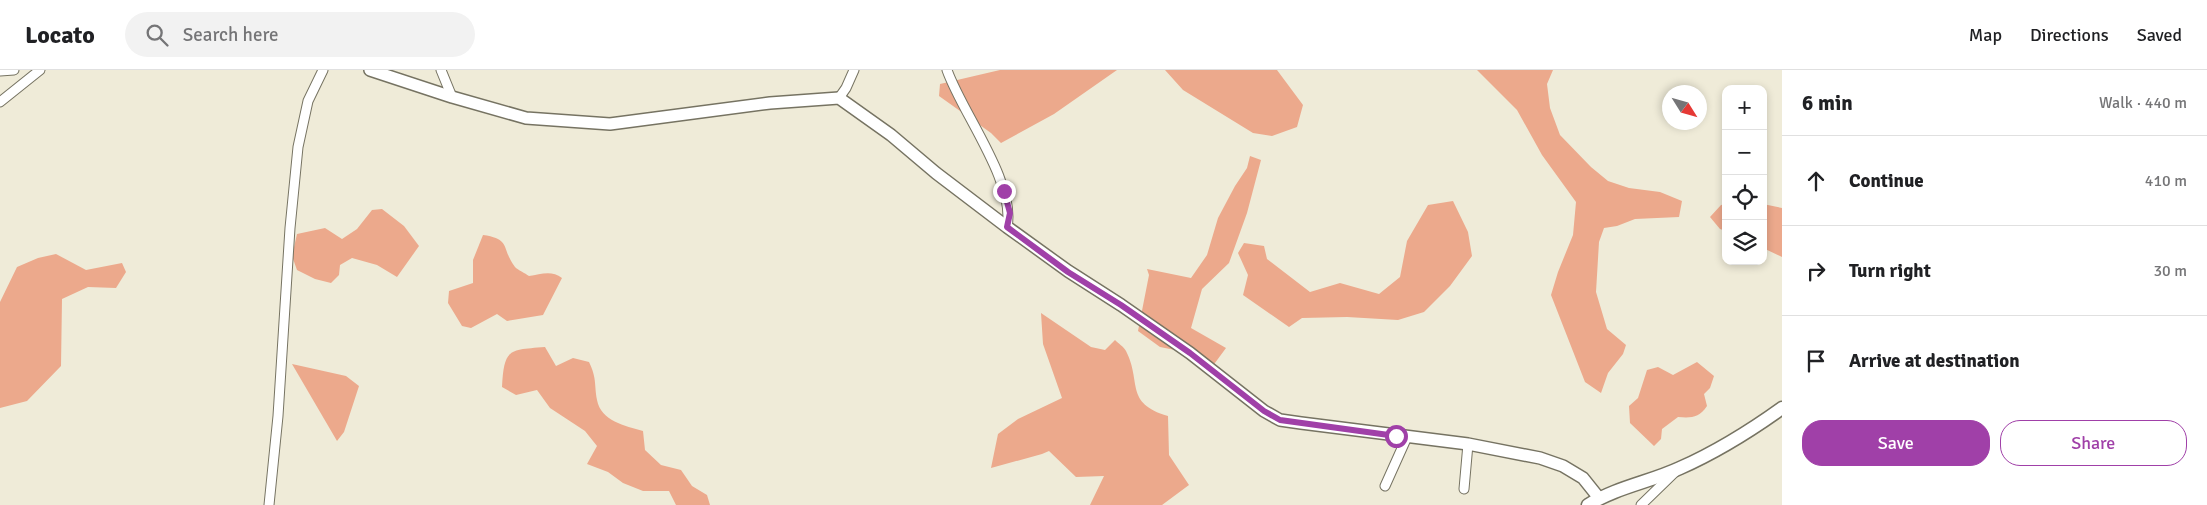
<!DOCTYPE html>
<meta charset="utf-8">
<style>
body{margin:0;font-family:Signika,sans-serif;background:#f2f2f2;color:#202124}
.controls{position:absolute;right:15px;top:15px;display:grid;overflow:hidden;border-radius:10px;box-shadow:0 2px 8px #0003}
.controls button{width:45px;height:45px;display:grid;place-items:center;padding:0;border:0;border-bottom:1px solid #e0e0e0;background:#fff;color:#202124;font:25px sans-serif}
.compass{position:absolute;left:1662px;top:15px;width:45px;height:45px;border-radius:50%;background:#fff;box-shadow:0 2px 8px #0003;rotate:127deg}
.stop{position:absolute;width:15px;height:15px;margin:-11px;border:4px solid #a040a8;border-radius:50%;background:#fff}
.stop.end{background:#a040a8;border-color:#fff;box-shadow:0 1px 5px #0008}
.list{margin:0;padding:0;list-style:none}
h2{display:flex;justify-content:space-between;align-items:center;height:65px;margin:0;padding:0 20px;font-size:21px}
h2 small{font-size:16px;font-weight:400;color:#757577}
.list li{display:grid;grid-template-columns:32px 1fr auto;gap:15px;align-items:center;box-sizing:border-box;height:90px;padding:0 20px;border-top:1px solid #e0e0e0}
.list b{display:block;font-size:19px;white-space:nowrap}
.list em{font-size:16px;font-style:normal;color:#757577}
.actions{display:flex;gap:10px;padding:15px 20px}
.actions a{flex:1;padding:11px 0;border:1px solid #a040a8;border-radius:20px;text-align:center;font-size:18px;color:#a040a8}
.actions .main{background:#a040a8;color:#fff}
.icon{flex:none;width:28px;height:28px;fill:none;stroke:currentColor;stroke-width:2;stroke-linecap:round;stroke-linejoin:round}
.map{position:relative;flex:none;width:1782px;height:435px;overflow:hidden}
header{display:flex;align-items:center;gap:30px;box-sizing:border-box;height:70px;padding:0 25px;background:#fff;border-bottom:1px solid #e0e0e0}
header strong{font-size:24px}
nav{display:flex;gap:28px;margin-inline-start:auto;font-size:18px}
.search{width:350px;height:45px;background:#f2f2f2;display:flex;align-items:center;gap:12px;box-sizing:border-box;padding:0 18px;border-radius:28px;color:#757577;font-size:19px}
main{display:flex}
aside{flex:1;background:#fff}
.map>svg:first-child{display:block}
.green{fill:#eca98c}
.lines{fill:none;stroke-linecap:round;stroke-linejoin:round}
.minor-casing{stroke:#767362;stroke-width:11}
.tertiary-casing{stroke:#767362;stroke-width:14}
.secondary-casing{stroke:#767362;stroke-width:15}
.minor{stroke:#fff;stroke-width:9}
.tertiary{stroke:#fff;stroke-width:11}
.secondary{stroke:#fff;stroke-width:12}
.route{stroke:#a040a8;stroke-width:6}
</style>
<header>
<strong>Locato</strong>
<div class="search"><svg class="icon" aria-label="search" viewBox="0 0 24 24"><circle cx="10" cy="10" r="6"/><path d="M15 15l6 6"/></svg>Search here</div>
<nav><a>Map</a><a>Directions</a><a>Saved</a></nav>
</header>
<main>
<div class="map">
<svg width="1782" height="435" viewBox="0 0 1782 435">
<rect width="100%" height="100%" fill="#efebd8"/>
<path class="green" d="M1000 0H1117L1054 44 1001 73 991 63 939 26 940 14Z
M1165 0H1277L1303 35 1297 57 1272 66 1253 63 1183 20Z
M1477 0H1553L1547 14 1550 38 1560 65 1591 97 1608 111 1629 118 1660 122 1682 131 1679 147 1635 149 1617 156 1604 158 1599 172 1596 222 1607 259 1626 275 1623 284 1608 303 1601 323 1585 312 1551 225 1558 202 1573 165 1576 132 1542 85 1517 40Z
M1250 86 1261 90 1247 143 1229 193 1202 219 1191 258 1226 278 1212 297 1190 283 1160 277 1138 261 1149 205 1147 199 1191 208 1207 185 1218 148 1235 116 1247 98Z
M1453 131 1468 162 1472 186 1450 216 1424 242 1398 250 1347 247 1302 248 1289 257 1243 225 1248 205 1238 183 1244 173 1264 176 1267 189 1310 222 1340 213 1379 224 1400 207 1407 171 1428 135Z
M1726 134V161L1720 159 1710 147 1721 135Z
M1763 134 1782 138V187L1763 178Z
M382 139 404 156 419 176 397 207 377 195 352 188 340 195 339 205 331 213 315 209 297 200 292 186 297 164 325 158 342 169 357 159 372 140Z
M483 165C512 169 501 179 515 197 518 200 525 203 529 206 541 204 552 200 562 208L543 245 507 251 497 244 471 258 462 256 448 233 449 221 473 213V190Z
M56 184 86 200 122 193 126 202 116 218 88 217 62 229 61 296 27 331 0 338V232L17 197 38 188Z
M1041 243 1091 277 1105 280 1115 270C1118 273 1124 277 1126 281 1142 312 1124 333 1168 346L1169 385 1189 415 1162 435H1090L1104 406 1076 407 1049 381 1042 384 991 398 998 364 1018 349 1062 328 1043 274Z
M545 277 556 296 573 288 589 292C597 309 594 313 597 330 601 351 625 356 643 361L645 380 661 395 681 400 692 416 707 425 710 435H676L669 421H643L623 413 608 402 587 394 597 376 585 361 550 338 537 320 516 325 502 317C504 278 509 280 545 277Z
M1697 292 1714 306 1710 318 1704 324 1707 336C1699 348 1691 348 1678 347L1662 359 1661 369 1654 376 1630 353 1629 336 1638 328 1647 300 1658 297 1673 305Z
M292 294 346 306 359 316 344 362 337 371Z"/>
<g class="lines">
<defs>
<path id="minor" d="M441 0 452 27
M947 0C962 43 1016 112 1007 157
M0 1 14 0
M839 28 846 18 854 0
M0 32 40 0
M1385 416 1407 367
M1464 419 1468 374
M269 435 278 346 290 158 298 77 308 31 323 0
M1641 435 1675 402"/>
<path id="tertiary" d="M370 0 452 27 526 48 610 54 770 33 839 28 891 65 936 103 1007 157 1068 201 1121 235 1190 283 1264 341 1280 350 1301 353 1468 374 1540 388 1563 396 1583 408 1599 428"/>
<path id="secondary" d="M1588 435C1617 417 1650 412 1680 398 1716 382 1750 361 1782 338"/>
</defs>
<use href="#minor" class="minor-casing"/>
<use href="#tertiary" class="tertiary-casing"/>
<use href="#secondary" class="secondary-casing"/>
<use href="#minor" class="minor"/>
<use href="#tertiary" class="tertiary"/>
<use href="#secondary" class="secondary"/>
</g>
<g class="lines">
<path class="route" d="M1004 121 1010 143 1007 157 1068 202 1121 235 1190 283 1264 341 1280 350 1396 366"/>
</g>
</svg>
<div class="controls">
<button>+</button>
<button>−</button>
<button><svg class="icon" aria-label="locate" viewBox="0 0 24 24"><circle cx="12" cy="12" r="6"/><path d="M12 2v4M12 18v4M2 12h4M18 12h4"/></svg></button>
<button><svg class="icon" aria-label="layers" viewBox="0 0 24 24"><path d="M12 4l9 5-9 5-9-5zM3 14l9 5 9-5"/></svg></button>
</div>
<svg class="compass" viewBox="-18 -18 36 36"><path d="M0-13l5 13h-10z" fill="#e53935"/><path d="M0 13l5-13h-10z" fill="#757577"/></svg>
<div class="stop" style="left:1396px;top:366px"></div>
<div class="stop end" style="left:1004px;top:121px"></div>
</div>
<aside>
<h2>6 min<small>Walk · 440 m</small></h2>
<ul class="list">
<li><svg class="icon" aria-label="ahead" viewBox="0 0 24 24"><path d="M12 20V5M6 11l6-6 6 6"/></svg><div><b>Continue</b></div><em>410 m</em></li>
<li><svg class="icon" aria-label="right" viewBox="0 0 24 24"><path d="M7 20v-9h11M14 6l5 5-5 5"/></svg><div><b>Turn right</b></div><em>30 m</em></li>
<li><svg class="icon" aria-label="arrive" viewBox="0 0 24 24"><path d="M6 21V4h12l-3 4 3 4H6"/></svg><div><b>Arrive at destination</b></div></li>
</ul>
<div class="actions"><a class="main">Save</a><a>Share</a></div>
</aside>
</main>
